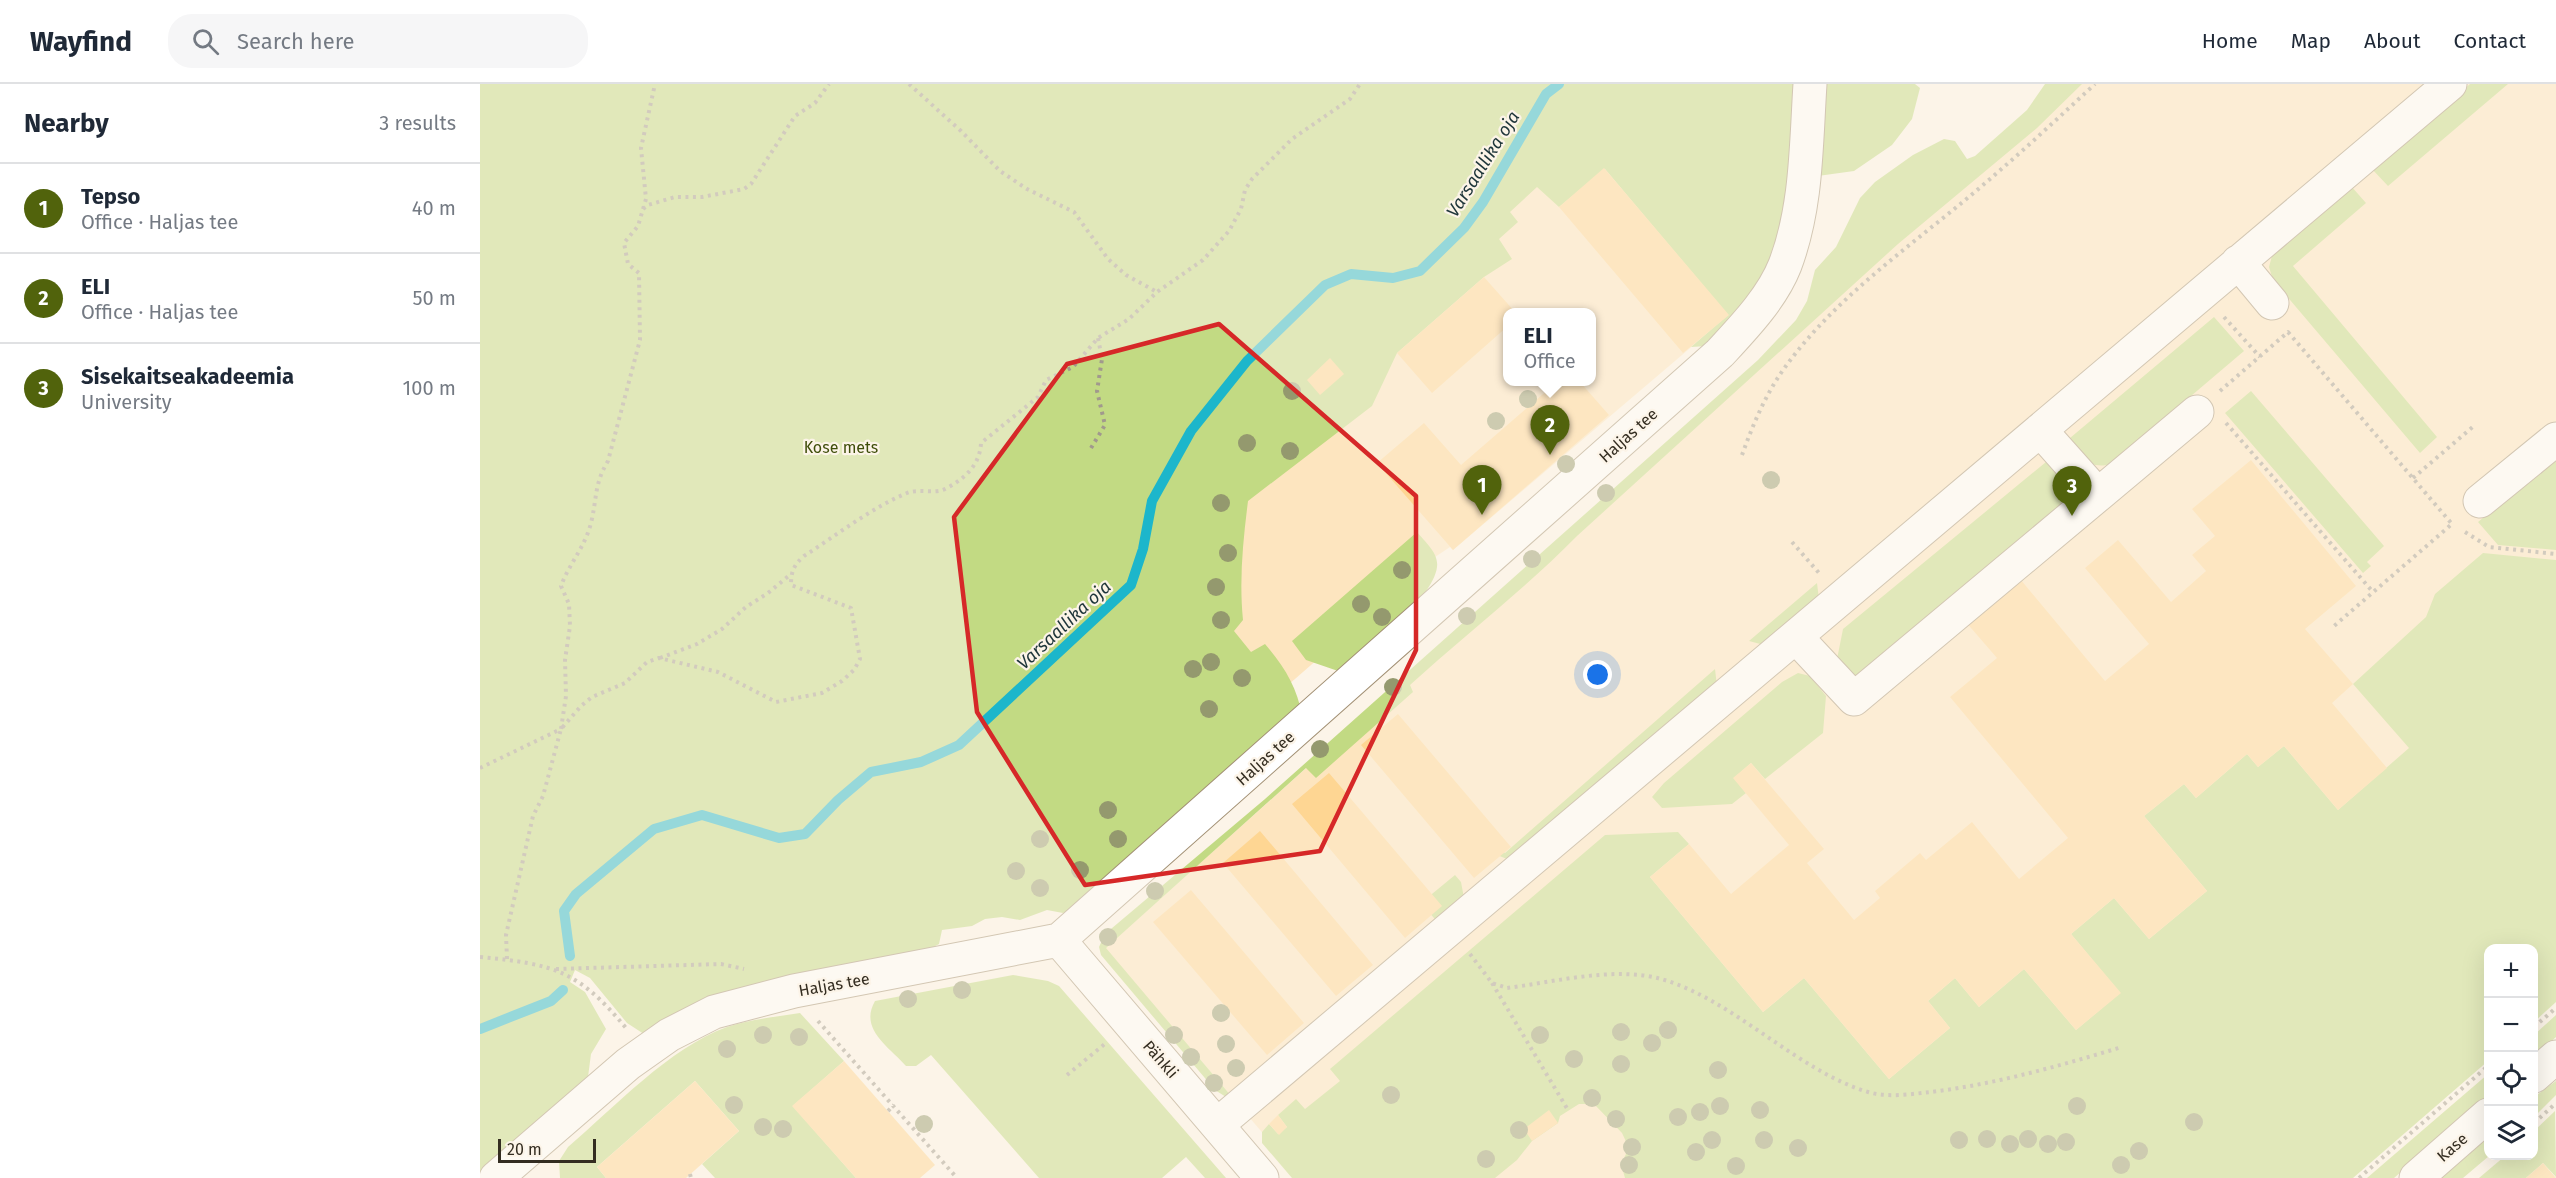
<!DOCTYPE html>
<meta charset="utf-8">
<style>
body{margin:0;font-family:"Fira Sans",sans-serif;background:#f6f6f7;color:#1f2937}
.controls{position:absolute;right:18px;bottom:18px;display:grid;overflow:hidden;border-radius:12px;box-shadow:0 6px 24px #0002}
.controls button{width:54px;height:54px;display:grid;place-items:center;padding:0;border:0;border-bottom:2px solid #e0e1e3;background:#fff;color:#1f2937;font:30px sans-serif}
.scale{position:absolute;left:18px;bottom:15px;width:98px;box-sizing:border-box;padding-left:6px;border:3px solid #342d21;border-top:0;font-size:16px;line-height:21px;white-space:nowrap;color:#342d21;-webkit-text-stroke:4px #fcf4e8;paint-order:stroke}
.you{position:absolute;left:1118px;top:591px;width:21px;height:21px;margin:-15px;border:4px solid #fff;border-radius:50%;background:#1a73e8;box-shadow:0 0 0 9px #1a73e833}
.badge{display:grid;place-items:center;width:39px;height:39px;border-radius:50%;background:#51630c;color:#fff;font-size:20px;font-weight:700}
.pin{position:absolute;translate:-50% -50px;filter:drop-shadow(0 2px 3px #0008)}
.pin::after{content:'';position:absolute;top:32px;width:21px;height:18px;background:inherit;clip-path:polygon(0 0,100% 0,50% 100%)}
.popup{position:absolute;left:1023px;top:224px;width:93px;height:78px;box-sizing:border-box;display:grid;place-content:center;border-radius:12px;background:#fff;filter:drop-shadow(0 2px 4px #0005);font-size:20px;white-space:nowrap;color:#747a83}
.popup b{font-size:22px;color:#1f2937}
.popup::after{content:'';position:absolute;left:50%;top:100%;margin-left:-12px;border:12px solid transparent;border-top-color:#fff}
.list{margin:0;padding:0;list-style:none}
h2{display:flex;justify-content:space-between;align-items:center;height:78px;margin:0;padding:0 24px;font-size:26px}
h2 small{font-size:20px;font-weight:400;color:#747a83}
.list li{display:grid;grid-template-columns:39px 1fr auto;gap:18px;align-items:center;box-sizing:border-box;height:90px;padding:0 24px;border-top:2px solid #e0e1e3}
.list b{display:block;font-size:22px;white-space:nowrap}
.list p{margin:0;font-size:20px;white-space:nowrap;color:#747a83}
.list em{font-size:20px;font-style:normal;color:#747a83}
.icon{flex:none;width:33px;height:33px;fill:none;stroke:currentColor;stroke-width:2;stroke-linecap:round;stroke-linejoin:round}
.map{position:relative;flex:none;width:2076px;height:1094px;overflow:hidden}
header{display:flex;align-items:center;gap:36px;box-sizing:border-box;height:84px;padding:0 30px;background:#fff;border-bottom:2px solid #e0e1e3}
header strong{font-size:28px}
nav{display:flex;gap:33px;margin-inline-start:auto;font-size:21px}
.search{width:420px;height:54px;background:#f6f6f7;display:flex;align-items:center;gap:15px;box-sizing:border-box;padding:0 21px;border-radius:24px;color:#747a83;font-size:22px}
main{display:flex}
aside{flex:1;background:#fff}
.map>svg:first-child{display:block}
.built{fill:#fde5bf;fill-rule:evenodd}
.green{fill:#c2da83}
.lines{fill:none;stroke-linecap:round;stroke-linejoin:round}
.stream{stroke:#1cb6cb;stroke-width:10}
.building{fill:#fed693}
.minor-casing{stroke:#a29074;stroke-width:35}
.path{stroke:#a1998d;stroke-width:4;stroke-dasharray:3 4.5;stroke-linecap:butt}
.minor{stroke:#fff;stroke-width:33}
.tree{fill:#94996e}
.marked{fill:none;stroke:#d62828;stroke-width:4.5;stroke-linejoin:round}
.labels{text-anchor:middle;stroke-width:4.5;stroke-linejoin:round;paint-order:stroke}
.street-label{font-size:16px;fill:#342d21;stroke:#fcf4e8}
.park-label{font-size:16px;fill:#3f4e0a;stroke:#fcf4e8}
.water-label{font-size:18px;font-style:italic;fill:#1f363a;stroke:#fcf4e8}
</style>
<header>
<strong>Wayfind</strong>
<div class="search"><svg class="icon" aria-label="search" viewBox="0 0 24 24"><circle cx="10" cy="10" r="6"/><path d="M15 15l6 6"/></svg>Search here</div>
<nav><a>Home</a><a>Map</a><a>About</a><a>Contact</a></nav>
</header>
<main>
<aside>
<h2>Nearby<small>3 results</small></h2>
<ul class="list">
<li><span class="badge">1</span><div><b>Tepso</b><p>Office · Haljas tee</p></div><em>40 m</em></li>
<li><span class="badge">2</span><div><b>ELI</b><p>Office · Haljas tee</p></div><em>50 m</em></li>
<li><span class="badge">3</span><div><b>Sisekaitseakadeemia</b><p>University</p></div><em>100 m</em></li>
</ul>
</aside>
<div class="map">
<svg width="2076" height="1094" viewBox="0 0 2076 1094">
<rect width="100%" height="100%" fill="#fcf4e8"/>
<path class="built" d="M1591 0H2076V890L2054 864H2008L1840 1094H821L625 864Z
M1117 48 1249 231 973 466 970 463 955 473 792 615 723 501 719 407ZM1028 228H1112V298H1028Z"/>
<path class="green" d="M0 0H1435L1440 4 1432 35 1412 61 1374 87 1316 95 1287 182 1266 218 1227 262 1211 263 1248 231 1125 85 1079 123 1057 103 1030 128 1038 138 1019 155 1032 175 1004 193 917 269 892 322 768 417C763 457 759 496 763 536L754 547 771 568 785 560C804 582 817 603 822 631L596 822 583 829 567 826 540 836 522 833 505 835 492 842 462 846 459 860 446 867 220 918 187 935 167 952 147 939 110 894 95 886 90 898 105 908 126 945 111 970 108 993 100 1005 0 1090Z
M1565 0H1602L1557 44 1418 160 1097 452C1045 505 985 551 930 601L933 608 836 694 826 684 626 864 752 1013H746L735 1006 621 871 619 863 625 850 785 715 1278 276 1316 236 1327 217 1335 186 1356 163 1380 114 1395 98 1433 71 1464 55 1475 57 1487 75 1495 72 1547 26Z
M1990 0H2028L1908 102 1891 84Z
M1871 102 1886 119 1813 182 1957 353 1940 369 1793 196 1789 183 1793 168Z
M1734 233 1764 267 1631 380C1610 386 1597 373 1590 354Z
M1771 307 1904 462 1887 478 1891 482 1883 489 1745 329Z
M2076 373V466L2018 461 1998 438Z
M1566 378C1587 393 1592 407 1575 428L1385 591 1369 592 1356 580 1363 545Z
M937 448C945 458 959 469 957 483 953 516 886 565 861 588L826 576 812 557Z
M2003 469 2076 476V918L2054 938V864H2008V977L1873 1094H1145L1141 1080 1149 1064 1142 1049 1114 1020H1099L1080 1032 1078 1039 1052 1057 1037 1076 1015 1094H812L782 1059V1048L789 1040 798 1050 807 1043 798 1031 816 1015 825 1025 860 997 850 985 1125 751 1198 748 1209 760 1170 793 1283 928 1324 894 1409 995 1470 944 1448 917 1475 894 1499 923 1544 885 1596 946 1640 909 1591 850 1634 814 1669 855 1727 807 1664 732 1704 700 1716 714 1767 670 1778 683 1804 662 1858 726 1929 664 1873 600 1946 533 1955 510Z
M1337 499 1339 515 1284 561 1269 557Z
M1235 585 1237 602 1027 775 1012 769 1021 766 1025 769Z
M1318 589 1330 592 1346 612 1343 649 1285 695 1271 679 1254 694 1266 709 1252 720 1182 724 1172 713 1184 699 1302 598Z
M975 791 981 798 984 814 960 841 941 819Z
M533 891 568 897 579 902 746 1094H725L706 1073 682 1094H559L451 971 436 982H426C408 962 379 945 395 917Z
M320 929 364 977 313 1022 376 1094H235L222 1080 259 1047 215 997 117 1083 126 1094H80L79 1077 88 1063C135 1023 189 964 247 943 271 935 296 933 320 929Z
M2076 931V953L2054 973V951Z
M2008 990V1012L1914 1094H1887Z
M2076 997V1011L2054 1033V1013Z
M2075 1027 2076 1093 2063 1079 2046 1094H1999L2025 1072H2054V1047Z
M2008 1052 2009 1072 1983 1094H1960Z"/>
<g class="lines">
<path class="stream" d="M90 872 84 827 96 810 174 745 222 731 299 754 325 750 358 716 391 688 441 678 479 661 651 501 663 465 672 417 711 347 767 277 845 201 871 190 913 194 940 187 984 144 1003 118 1066 10 1079 0
M0 945 71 917 83 906"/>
</g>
<path class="building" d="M1124 84 1249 231 1203 269 1079 123Z
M1004 193 1035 228H1028V242L952 309 917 269Z
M850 274 864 290 840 311 827 296Z
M1077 298H1100L1129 331 973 466 897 379 944 339 981 381Z
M1771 376 1876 502 1825 545 1873 600 1852 619 1907 684 1858 726 1804 662 1778 683 1767 670 1716 714 1704 700 1664 732 1727 807 1669 855 1634 814 1591 850 1641 909 1596 946 1544 885 1499 923 1475 894 1448 917 1470 944 1409 995 1324 894 1283 928 1170 793 1209 760 1251 810 1309 761 1253 694 1271 679 1344 765 1327 779 1374 836 1400 814 1395 807 1440 769 1446 776 1492 738 1539 795 1588 754 1470 613 1517 574 1478 529 1531 484 1625 597 1669 560 1605 484 1638 456 1691 518 1726 487 1712 471 1735 452 1712 425Z
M918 630 1031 763 994 794 881 661Z
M849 689 962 822 925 854 812 720Z
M780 747 893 881 856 912 743 779Z
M711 806 824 939 787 971 673 838Z
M364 977 455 1081 440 1094H376L312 1022Z
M215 997 259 1047 206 1094H126L117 1083Z
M1069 1026 1078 1039 1052 1057 1044 1045Z
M798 1031 807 1043 799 1051 789 1040Z
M2063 1079 2076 1094H2046Z"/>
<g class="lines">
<defs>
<path id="minor" d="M1758 178 1792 219
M1560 346 1618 411 1717 328
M2000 417 2076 355
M1316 553 1374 615 1618 411
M579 856 782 1094
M2054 992 2076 973
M737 1041 1970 0
M16 1094 148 980 189 951 234 928 314 907 579 856 1240 269C1264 243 1292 214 1305 181 1327 123 1326 61 1330 0
M1936 1094 2008 1031"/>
</defs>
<use href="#minor" class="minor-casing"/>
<path class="path" d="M429 0 481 47 520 87 547 105 594 128 628 175 646 191 677 208
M163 125 168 121 195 113H222L264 105 271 100 315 32 335 19 349 0
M1744 233 1780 273
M1740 307 1808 248 1972 440 1854 542
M1746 339 1893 508
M611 364 625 341 617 307 622 275 618 254
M1262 371C1272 343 1284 314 1301 289 1350 218 1424 167 1490 112 1533 76 1574 38 1615 0
M1933 394 1995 341
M1985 448 2009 463 2076 470
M1312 458 1339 489
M180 574 217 560 242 545 266 523 288 509 311 490
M0 684 81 645 86 612 85 576 90 542 89 520 81 502C89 480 105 463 111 439 117 415 114 400 128 377L160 256 159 189 148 180 144 159 158 142 166 115 161 64 175 0
M990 870 1012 899 1027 904C1074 898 1135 882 1181 895 1253 915 1317 987 1388 1008 1408 1014 1431 1010 1451 1008 1516 1000 1579 982 1642 963
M0 873C73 880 98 886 146 944
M27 875 26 851 53 732 63 712 81 645 101 622 112 613 145 599 167 578 179 574 238 588 296 618 342 609 362 597 374 586 380 575 371 524 311 501C311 487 314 481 324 472 357 451 391 424 427 409 439 404 456 411 467 404 486 394 500 380 501 359L558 313 566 296 593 283 618 254 649 235 677 208 723 176 749 147 761 125 765 106 772 95 812 55 870 15 880 0
M76 885 241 880 264 885
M1012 899 1088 1026
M338 937 477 1094
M2054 943 2076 924
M587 991 626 959
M408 1027 414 1021
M2054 1039 2075 1020
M210 1090 211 1094
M1879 1094 2008 982"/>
<use href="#minor" class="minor"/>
</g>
<g class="tree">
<circle cx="812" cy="307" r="9"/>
<circle cx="1048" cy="315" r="9"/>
<circle cx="1016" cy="337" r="9"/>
<circle cx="767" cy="359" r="9"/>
<circle cx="810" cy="367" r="9"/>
<circle cx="1086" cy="380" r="9"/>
<circle cx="1291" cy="396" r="9"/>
<circle cx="1126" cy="409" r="9"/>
<circle cx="741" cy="419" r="9"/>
<circle cx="748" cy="469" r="9"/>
<circle cx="1052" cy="475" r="9"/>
<circle cx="922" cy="486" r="9"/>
<circle cx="736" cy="503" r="9"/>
<circle cx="881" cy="520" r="9"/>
<circle cx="987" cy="532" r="9"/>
<circle cx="902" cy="533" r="9"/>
<circle cx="741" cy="536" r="9"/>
<circle cx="731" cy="578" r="9"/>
<circle cx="713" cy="585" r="9"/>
<circle cx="762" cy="594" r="9"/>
<circle cx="913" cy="603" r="9"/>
<circle cx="729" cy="625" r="9"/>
<circle cx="840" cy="665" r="9"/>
<circle cx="628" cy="726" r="9"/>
<circle cx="560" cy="755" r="9"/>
<circle cx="638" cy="755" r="9"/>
<circle cx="600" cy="786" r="9"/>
<circle cx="536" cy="787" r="9"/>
<circle cx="560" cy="804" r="9"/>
<circle cx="675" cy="807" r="9"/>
<circle cx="628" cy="853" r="9"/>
<circle cx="482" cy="906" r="9"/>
<circle cx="428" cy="915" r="9"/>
<circle cx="741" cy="929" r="9"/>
<circle cx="1188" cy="946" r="9"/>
<circle cx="1141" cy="948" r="9"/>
<circle cx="283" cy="951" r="9"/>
<circle cx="694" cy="951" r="9"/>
<circle cx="1060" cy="951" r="9"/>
<circle cx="319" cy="953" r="9"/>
<circle cx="1172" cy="959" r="9"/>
<circle cx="746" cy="960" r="9"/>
<circle cx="247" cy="965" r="9"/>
<circle cx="711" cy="973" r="9"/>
<circle cx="1094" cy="975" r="9"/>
<circle cx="1141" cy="980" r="9"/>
<circle cx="756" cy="984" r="9"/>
<circle cx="1238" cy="986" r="9"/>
<circle cx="734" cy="999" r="9"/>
<circle cx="911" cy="1011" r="9"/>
<circle cx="1112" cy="1014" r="9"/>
<circle cx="254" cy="1021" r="9"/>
<circle cx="1240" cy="1022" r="9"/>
<circle cx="1597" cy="1022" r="9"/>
<circle cx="1280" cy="1026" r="9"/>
<circle cx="1220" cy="1028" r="9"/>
<circle cx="1198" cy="1033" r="9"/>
<circle cx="1136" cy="1035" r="9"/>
<circle cx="1714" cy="1038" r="9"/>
<circle cx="444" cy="1040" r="9"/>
<circle cx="283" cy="1043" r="9"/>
<circle cx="303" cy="1045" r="9"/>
<circle cx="1039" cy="1046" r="9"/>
<circle cx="1507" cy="1055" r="9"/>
<circle cx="1548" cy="1055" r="9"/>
<circle cx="1232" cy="1056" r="9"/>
<circle cx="1284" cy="1056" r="9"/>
<circle cx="1479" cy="1056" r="9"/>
<circle cx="1586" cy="1058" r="9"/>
<circle cx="1530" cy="1060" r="9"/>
<circle cx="1568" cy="1060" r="9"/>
<circle cx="1152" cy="1063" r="9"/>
<circle cx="1318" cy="1064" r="9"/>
<circle cx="1659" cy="1067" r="9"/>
<circle cx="1216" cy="1068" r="9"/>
<circle cx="1006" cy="1075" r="9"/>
<circle cx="1149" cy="1081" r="9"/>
<circle cx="1641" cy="1081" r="9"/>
<circle cx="1256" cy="1082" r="9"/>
</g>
<path d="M0 0H2076V1094H0ZM739 240 936 412V566L840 767 605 801 497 628 474 433 587 280Z" fill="#fcf4e8" fill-opacity=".55" fill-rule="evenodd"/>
<path class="marked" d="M739 240 936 412V566L840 767 605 801 497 628 474 433 587 280Z"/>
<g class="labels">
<g class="street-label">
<text transform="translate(1148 351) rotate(-42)" y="6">Haljas tee</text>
<text transform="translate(785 674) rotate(-42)" y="6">Haljas tee</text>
<text transform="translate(354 900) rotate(-10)" y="6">Haljas tee</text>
<text transform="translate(681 975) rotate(49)" y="6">Pähkli</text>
<text transform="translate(1972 1063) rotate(-41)" y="6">Kase</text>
</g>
<g class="park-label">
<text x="361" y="369">Kose mets</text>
</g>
<g class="water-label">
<text transform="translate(1003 80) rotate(-58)" y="6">Varsaallika oja</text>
<text transform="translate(584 541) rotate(-43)" y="6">Varsaallika oja</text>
</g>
</g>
</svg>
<div class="controls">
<button>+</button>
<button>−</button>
<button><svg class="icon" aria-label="locate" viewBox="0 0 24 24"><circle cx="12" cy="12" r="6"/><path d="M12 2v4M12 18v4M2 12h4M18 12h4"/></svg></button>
<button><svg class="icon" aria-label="layers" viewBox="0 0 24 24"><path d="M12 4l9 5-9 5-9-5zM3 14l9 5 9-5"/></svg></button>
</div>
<div class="scale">20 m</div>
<div class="you"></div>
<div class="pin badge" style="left:1002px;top:431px">1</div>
<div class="pin badge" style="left:1070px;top:371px">2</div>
<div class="popup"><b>ELI</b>Office</div>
<div class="pin badge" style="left:1592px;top:432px">3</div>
</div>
</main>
